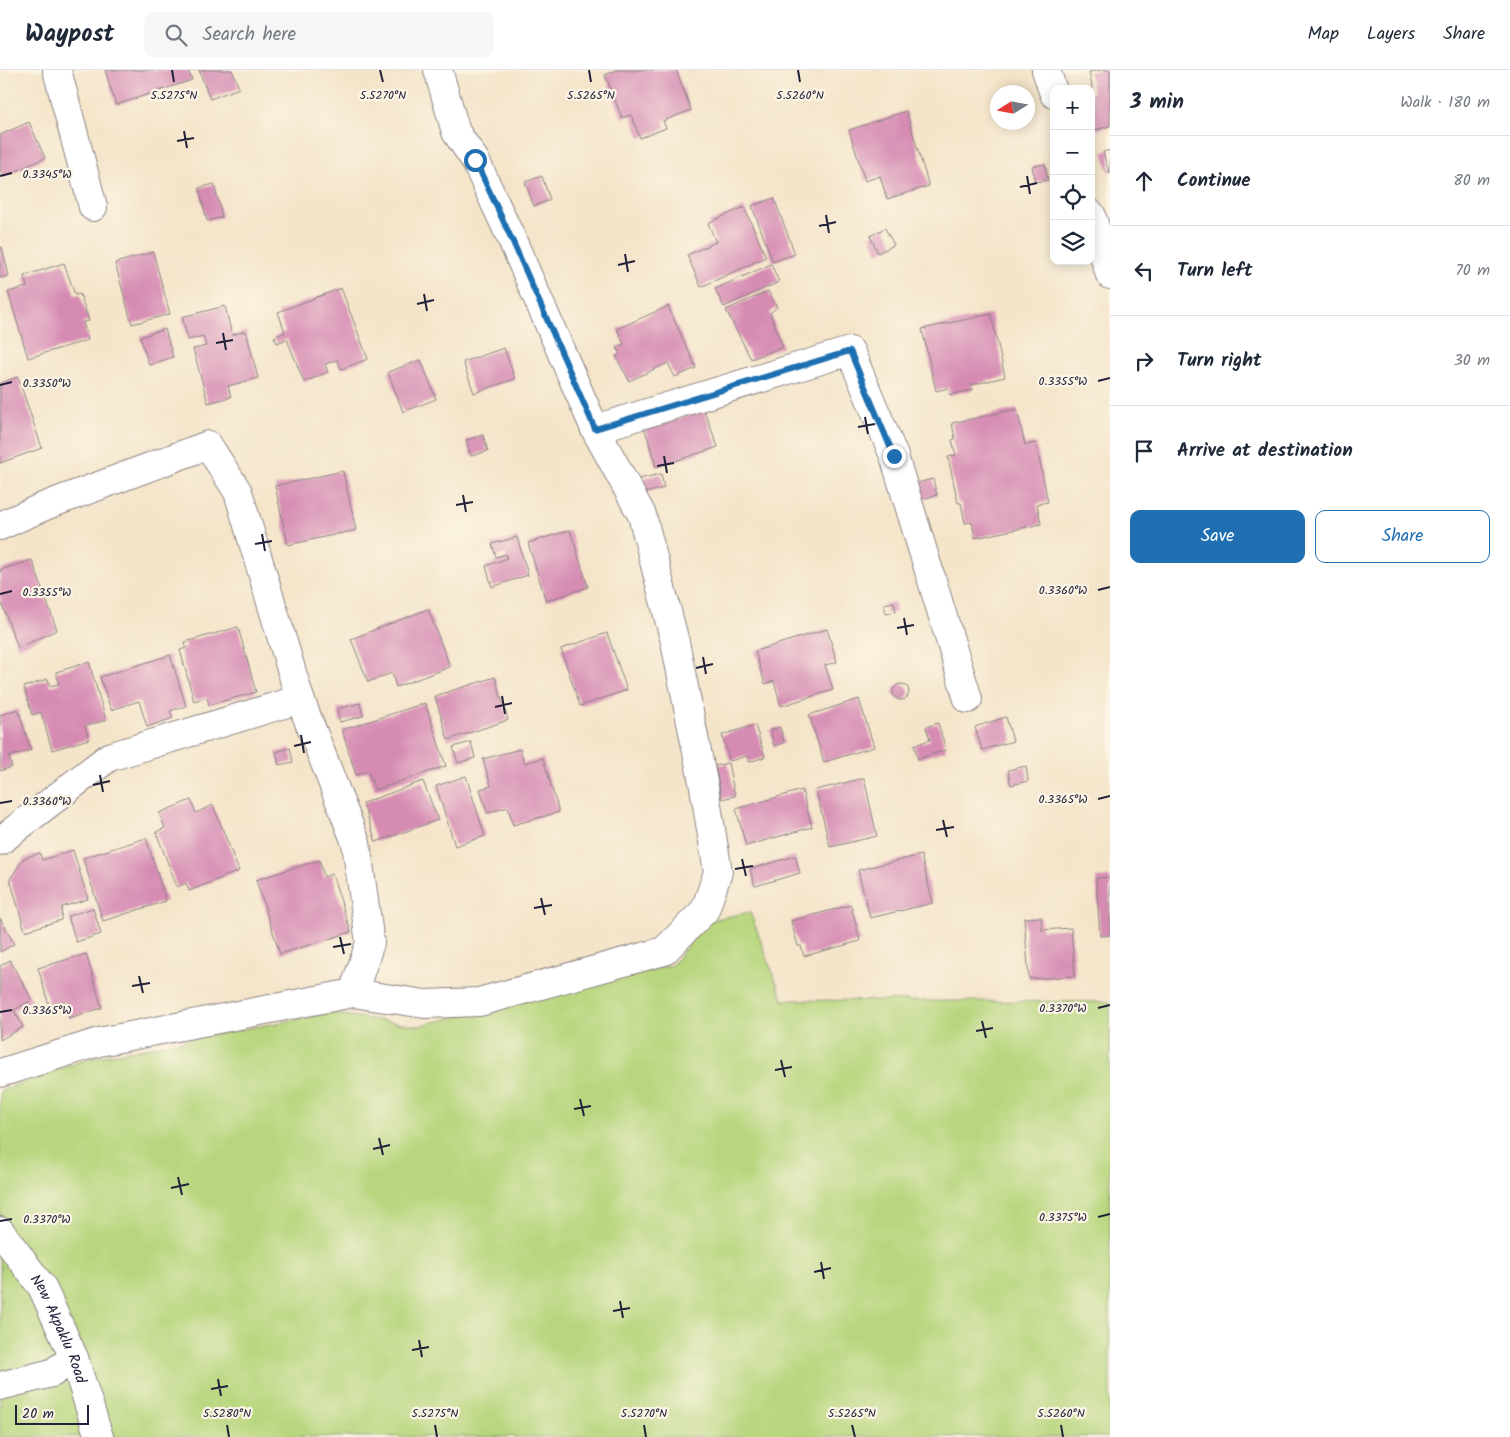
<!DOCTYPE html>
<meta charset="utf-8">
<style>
body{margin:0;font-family:Kalam,sans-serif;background:#f6f6f7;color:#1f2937}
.controls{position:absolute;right:15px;top:15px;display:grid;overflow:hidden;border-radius:10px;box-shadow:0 2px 12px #0003}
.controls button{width:45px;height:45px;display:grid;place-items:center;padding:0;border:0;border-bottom:1px solid #e0e1e3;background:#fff;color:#1f2937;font:25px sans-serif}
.compass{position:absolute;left:990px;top:15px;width:45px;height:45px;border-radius:50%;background:#fff;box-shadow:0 2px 12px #0003;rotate:259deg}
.scale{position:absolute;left:15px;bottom:12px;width:74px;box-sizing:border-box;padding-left:5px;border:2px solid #22223b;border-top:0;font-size:14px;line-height:18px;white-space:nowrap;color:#22223b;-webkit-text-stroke:4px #fcf5e5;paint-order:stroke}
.stop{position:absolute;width:15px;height:15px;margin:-11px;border:4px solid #1f6fb2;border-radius:50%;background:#fff}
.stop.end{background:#1f6fb2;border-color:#fff;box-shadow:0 1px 5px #0008}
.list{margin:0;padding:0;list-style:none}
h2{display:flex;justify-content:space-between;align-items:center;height:65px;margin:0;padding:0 20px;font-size:21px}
h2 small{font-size:16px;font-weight:400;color:#747a83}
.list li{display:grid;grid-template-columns:32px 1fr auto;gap:15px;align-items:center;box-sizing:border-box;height:90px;padding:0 20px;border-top:1px solid #e0e1e3}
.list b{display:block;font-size:19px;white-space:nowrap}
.list em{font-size:16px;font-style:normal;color:#747a83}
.actions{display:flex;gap:10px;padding:15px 20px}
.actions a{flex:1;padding:11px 0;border:1px solid #1f6fb2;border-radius:10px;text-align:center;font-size:18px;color:#1f6fb2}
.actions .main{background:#1f6fb2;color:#fff}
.icon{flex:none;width:28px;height:28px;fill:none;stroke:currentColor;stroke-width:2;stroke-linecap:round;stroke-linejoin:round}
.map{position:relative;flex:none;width:1110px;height:1367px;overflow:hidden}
header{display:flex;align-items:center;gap:30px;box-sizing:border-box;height:70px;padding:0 25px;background:#fff;border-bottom:1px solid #e0e1e3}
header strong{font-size:24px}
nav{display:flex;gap:28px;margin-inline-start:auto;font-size:18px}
.search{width:350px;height:45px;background:#f6f6f7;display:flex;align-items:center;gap:12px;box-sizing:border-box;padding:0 18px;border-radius:10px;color:#747a83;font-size:19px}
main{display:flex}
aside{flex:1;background:#fff}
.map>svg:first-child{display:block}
.green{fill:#b7d67d;stroke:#6c7c5c}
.building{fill:#d68bb3}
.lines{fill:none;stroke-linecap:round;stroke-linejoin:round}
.minor-casing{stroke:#8b8382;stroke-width:30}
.minor{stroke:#fff;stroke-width:28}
.route{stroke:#1f6fb2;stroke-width:6}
.ticks{fill:none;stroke:#22223b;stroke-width:2}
.labels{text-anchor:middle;stroke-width:4.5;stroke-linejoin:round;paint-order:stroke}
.street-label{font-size:15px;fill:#22223b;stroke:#fcf5e5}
.ticks-label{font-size:12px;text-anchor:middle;fill:#22223b;stroke:#fcf5e5;stroke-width:4.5;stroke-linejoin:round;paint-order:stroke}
</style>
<header>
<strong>Waypost</strong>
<div class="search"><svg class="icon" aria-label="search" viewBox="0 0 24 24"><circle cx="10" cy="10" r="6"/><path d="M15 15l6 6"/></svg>Search here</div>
<nav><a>Map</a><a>Layers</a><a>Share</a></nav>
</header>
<main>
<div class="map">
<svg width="1110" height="1367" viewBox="0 0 1110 1367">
<rect width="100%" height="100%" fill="#fcf5e5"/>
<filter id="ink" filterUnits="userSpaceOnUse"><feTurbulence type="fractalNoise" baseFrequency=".02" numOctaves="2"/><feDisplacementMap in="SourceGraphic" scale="10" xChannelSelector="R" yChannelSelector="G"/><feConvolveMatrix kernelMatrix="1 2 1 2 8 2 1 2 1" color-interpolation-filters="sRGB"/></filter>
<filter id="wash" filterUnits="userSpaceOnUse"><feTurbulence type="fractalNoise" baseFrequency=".0096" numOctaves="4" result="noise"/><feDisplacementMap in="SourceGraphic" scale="20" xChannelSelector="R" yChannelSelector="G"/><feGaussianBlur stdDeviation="1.12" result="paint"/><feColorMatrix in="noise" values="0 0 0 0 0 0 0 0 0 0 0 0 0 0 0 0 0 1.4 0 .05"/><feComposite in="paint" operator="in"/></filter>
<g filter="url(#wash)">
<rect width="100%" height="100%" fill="#f4e4c9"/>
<path class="green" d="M750 842 783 930 1110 932V1367H0V1021L87 989 329 943 418 956 672 895 708 851Z"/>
<g id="blocks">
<path class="building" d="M105 0H188L192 10 116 35Z
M199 0H232L239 18 210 29Z
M616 0H676L691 40 663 51 666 58 640 68 631 45 622 48 605 5Z
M1100 0H1110V56L1092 61 1091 23 1093 22 1089 2Z
M906 41 929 116 887 129 880 106 865 111 849 60Z
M29 52 45 88 3 107 0 99V65Z
M1110 80V102L1109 103 1103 82Z
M1045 94 1048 110 1035 112 1032 96Z
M542 106 550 130 534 136 525 112Z
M214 114 222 147 207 151 199 118Z
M774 128 795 184 773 192 752 136Z
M744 137 766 187 701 217 687 185 716 172 708 153Z
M885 158 894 175 878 183 870 166Z
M2 177 9 206 0 208V178Z
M153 182 170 244 132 254 115 193Z
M64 193 75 225 80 224 89 251 83 252 88 270 28 288 8 222 27 217 24 206Z
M771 194 779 212 724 237 715 219Z
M341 218 368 289 341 299 337 290 325 294 328 302 304 312 287 269 277 273 274 267 285 262 278 242Z
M768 221 777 237 770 243 783 277 751 289 726 240Z
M225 236 232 265 246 261 258 308 228 316 231 327 208 333 193 279 206 276 203 266 188 270 182 247Z
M668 236 696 298 675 307 668 293 629 311 625 302H624L616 286 620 284 617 277 624 274 617 259Z
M991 244 1005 307 971 315 972 320 950 325 948 318 936 321 922 259Z
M165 259 173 287 149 295 140 267Z
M504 278 515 309 474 323 463 292Z
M421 290 436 329 403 342 388 302Z
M18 307 42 378 0 393V313Z
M1017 339 1025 375 1036 373 1048 432 1037 434 1041 454 975 468 972 452 965 453 961 433H958L948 387 956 385 952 370 955 369 952 353Z
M704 340 718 377 656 397 645 359Z
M483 365 488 381 471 386 466 370Z
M343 401 356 460 288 475 275 416Z
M661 404 664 418 637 425 634 410Z
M933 409 937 425 922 429 917 413Z
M570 460 588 517 546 531 528 473Z
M517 467 528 505 492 517 486 496 507 488 506 484 496 487 492 474Z
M32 490 57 560 18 578 0 529V500Z
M894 532 896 542 886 544 884 534Z
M428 539 450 597 396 617 392 603 368 612 351 569Z
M238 557 256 622 209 635 207 627 194 631 180 580 186 578 185 572Z
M827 559 837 592 825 595 833 620 781 636 774 611 765 614 755 581Z
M607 563 627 620 580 636 561 579Z
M170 585 186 636 170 641 173 648 147 657 139 631 111 640 100 607Z
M89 592 106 650 85 656 89 669 52 680 41 642 32 645 24 617 48 609 50 616 59 614 56 602Z
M495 607 508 650 448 670 435 626Z
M893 622a8 8 0 1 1 16 0a8 8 0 1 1-16 0Z
M859 629 874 677 824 692 809 645Z
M360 633 363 646 340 652 337 639Z
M425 633 446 696 375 720 368 701 356 705 342 660Z
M18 639 31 680 9 687 12 697 0 701V645Z
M1006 647 1013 671 982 680 975 657Z
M938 653 946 680 918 689 914 675 930 670 926 657Z
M755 655 765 687 749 692 747 686 730 691 722 665Z
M780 657 784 673 774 676 770 660Z
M471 672 475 688 458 693 453 677Z
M290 678 293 692 279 695 276 682Z
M520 679 524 693 543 688 559 742 513 755 508 737 487 743 480 719 491 716 483 689Z
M728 693 735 726 722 729 715 696Z
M1026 696 1028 711 1011 715 1008 700Z
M466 706 485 766 455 776 436 716Z
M864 708 877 766 830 777 816 720Z
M423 711 438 750 376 772 363 733Z
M802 720 812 757 746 776 736 739Z
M191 730 196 743 213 735 239 801 189 821 186 813 177 817 156 762 165 758 159 743Z
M146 768 166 831 103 851 83 788Z
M73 780 88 829 62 837 61 850 25 861 10 809 24 788 40 783 42 790Z
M921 785 933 833 870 848 858 800Z
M795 786 800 803 755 816 750 799Z
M319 790 324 807 332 804 351 862 280 884 256 810Z
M1110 807V865L1100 866 1096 808Z
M851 835 860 871 804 886 801 876H798L791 851Z
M93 838 101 864 76 872 68 846Z
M1041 847 1042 860 1071 858 1075 906 1029 909 1024 848Z
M0 848 14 874 0 882Z
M86 884 102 938 69 948 64 931 49 935 38 898Z
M10 890 32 930 14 940 23 957 0 970V896Z"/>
</g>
</g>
<g filter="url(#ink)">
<use href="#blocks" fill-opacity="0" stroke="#8b8382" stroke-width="1"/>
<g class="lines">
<defs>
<g id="minor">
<path d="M57 0 93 137"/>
<path d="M1046 0 1054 24"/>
<path d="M1091 144 1110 205"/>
<path d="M595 359 850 281 894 386 968 629"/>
<path d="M0 456 45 436 208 375 238 422 300 629 356 773 370 873 353 923 99 972 0 1003"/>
<path d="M0 771 109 687 300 629"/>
<path d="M353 923 425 934 479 932 664 881 705 840 718 802 704 717 675 572 642 445 595 359 513 172 475 90 456 62 438 0"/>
<path id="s1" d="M0 1161 42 1217 74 1288 99 1367"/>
<path d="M0 1316 52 1303 74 1288"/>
</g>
</defs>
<use href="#minor" class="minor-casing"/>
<use href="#minor" class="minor"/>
</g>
</g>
<g class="lines" filter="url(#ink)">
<path class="route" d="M475 90 513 172 595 359 850 281 894 386"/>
</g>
<path class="ticks" d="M172 0 174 12M380 0 383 12M589 0 591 12M798 0 800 12M184 61 187 78M177 71 194 68M0 106 12 103M1027 106 1030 124M1020 117 1037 113M826 145 829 163M819 156 836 152M625 184 628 202M618 195 635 191M424 224 427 241M417 234 434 230M223 263 226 280M216 273 233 270M1098 311 1110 308M0 315 12 312M865 347 868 364M858 357 875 354M664 386 667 403M657 396 674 393M463 425 466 442M456 435 473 432M262 464 265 481M255 474 272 471M1098 520 1110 517M0 524 12 521M904 548 907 565M897 558 914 555M703 587 706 604M696 598 713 594M502 626 505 644M495 637 512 633M301 665 304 683M294 676 311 672M100 705 103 722M93 715 110 711M1098 729 1110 726M0 733 12 731M943 750 947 767M936 760 954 757M742 789 746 806M735 799 753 796M541 828 545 845M534 838 552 835M340 867 344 884M333 877 351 874M139 906 143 923M132 916 150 913M1098 938 1110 935M0 942 12 940M982 951 986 968M976 961 993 958M781 990 785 1007M775 1000 792 997M580 1029 584 1046M574 1039 591 1036M379 1068 383 1085M373 1079 390 1075M178 1107 182 1125M171 1118 189 1114M1098 1147 1110 1144M0 1151 12 1149M821 1192 824 1209M814 1202 831 1198M620 1231 623 1248M613 1241 630 1238M419 1270 422 1287M412 1280 429 1277M218 1309 221 1326M211 1319 228 1316M227 1355 229 1367M435 1355 437 1367M644 1355 646 1367M852 1355 855 1367M1061 1355 1063 1367"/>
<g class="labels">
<g class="street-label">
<text dy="5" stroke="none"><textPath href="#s1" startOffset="115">New Akpaklu Road</textPath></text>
</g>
</g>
<g class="ticks-label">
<text x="383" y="29">5.5270°N</text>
<text x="174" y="29">5.5275°N</text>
<text x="591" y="29">5.5265°N</text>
<text x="800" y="29">5.5260°N</text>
<text x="47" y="108">0.3345°W</text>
<text x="1063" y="315">0.3355°W</text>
<text x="47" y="317">0.3350°W</text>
<text x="1063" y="524">0.3360°W</text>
<text x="47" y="526">0.3355°W</text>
<text x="1063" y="733">0.3365°W</text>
<text x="47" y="735">0.3360°W</text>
<text x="1063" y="942">0.3370°W</text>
<text x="47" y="944">0.3365°W</text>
<text x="1063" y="1151">0.3375°W</text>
<text x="47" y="1153">0.3370°W</text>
<text x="227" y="1347">5.5280°N</text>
<text x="435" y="1347">5.5275°N</text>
<text x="644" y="1347">5.5270°N</text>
<text x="852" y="1347">5.5265°N</text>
<text x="1061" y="1347">5.5260°N</text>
</g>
</svg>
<div class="controls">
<button>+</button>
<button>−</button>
<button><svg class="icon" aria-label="locate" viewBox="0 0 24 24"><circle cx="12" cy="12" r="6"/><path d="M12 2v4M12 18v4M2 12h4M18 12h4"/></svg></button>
<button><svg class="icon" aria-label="layers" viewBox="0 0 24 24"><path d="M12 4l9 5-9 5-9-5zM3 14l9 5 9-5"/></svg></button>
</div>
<svg class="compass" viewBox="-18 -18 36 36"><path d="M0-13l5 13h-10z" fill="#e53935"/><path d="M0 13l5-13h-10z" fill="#747a83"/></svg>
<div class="scale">20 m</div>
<div class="stop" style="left:475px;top:90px"></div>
<div class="stop end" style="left:894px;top:386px"></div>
</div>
<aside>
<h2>3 min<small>Walk · 180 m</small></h2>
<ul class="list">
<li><svg class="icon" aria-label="ahead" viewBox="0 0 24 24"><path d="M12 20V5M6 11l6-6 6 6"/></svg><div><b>Continue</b></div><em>80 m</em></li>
<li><svg class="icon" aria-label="left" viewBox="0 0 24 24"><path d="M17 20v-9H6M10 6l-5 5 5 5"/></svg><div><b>Turn left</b></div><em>70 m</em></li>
<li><svg class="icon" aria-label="right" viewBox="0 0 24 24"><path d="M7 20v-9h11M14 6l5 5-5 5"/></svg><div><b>Turn right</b></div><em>30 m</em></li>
<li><svg class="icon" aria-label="arrive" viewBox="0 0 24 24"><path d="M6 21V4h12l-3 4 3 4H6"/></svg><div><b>Arrive at destination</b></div></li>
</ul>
<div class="actions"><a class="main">Save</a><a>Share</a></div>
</aside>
</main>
